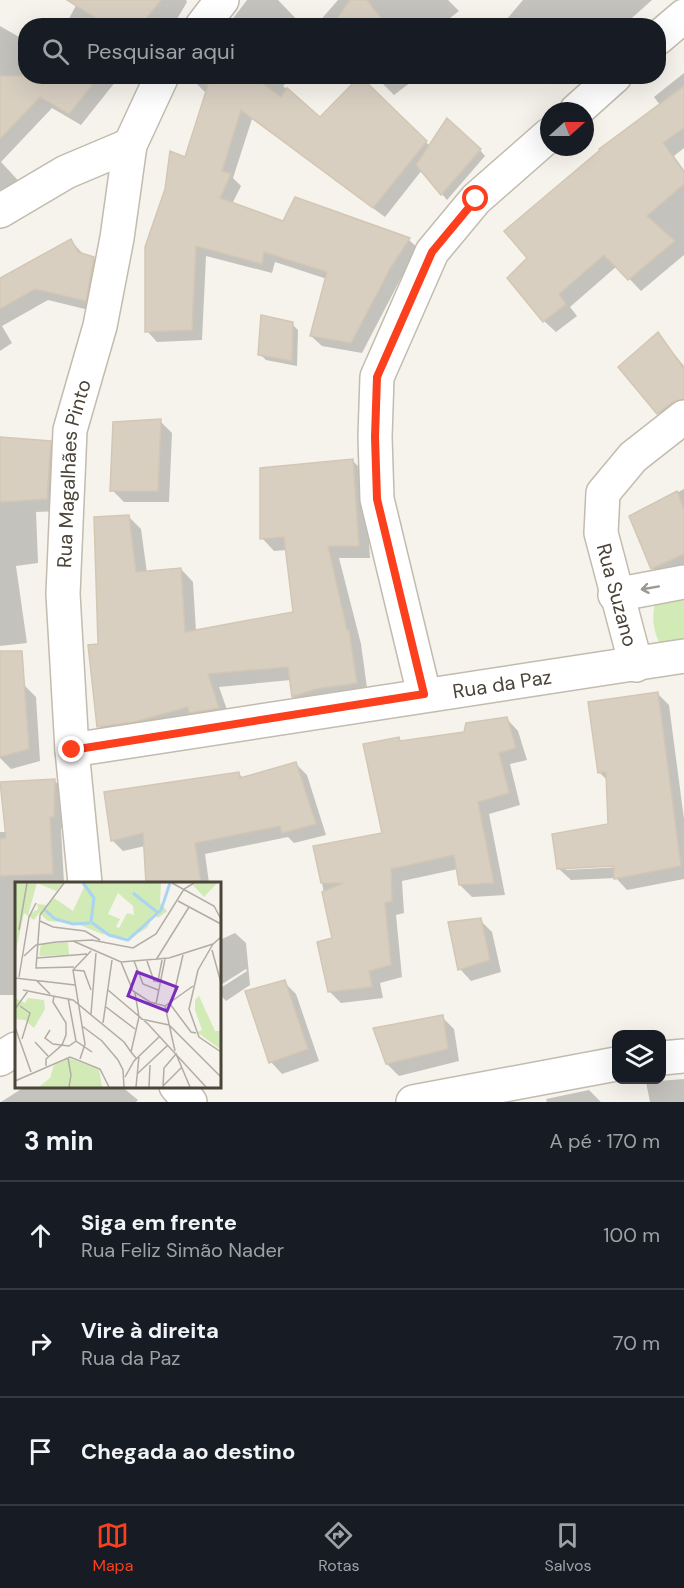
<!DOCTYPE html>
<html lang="pt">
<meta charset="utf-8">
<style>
body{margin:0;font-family:"DM Sans",sans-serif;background:#242831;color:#f1f3f6}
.controls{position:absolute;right:18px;bottom:18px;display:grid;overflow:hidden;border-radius:12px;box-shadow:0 6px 24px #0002}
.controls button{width:54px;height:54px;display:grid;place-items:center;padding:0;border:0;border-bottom:2px solid #363941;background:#171b24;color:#f1f3f6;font:30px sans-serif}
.compass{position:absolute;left:540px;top:102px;width:54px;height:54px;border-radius:50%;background:#171b24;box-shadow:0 6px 24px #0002;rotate:69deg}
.stop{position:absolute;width:18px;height:18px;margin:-14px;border:4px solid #fc3f1d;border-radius:50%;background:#fff}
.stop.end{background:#fc3f1d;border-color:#fff;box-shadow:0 2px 6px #0008}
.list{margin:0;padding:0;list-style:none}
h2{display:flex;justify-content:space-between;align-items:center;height:78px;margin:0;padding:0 24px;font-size:26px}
h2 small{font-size:20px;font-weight:400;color:#9ea1a6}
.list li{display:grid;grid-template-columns:39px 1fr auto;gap:18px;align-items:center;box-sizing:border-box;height:108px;padding:0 24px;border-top:2px solid #363941}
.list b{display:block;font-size:22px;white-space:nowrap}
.list p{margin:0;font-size:20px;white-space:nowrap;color:#9ea1a6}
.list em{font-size:20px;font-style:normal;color:#9ea1a6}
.icon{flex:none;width:33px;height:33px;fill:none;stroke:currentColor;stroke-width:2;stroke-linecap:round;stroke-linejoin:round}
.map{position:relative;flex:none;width:684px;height:1102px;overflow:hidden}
.search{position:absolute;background:#171b24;box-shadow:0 6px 24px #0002;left:18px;right:18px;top:18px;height:66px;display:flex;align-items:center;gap:15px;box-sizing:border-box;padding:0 21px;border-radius:24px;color:#9ea1a6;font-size:22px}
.sheet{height:402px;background:#171b24}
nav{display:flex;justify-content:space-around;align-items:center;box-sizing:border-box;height:84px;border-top:2px solid #363941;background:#171b24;font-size:16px;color:#9ea1a6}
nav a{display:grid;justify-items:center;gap:3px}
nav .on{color:#fc3f1d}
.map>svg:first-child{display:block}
.green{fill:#d2eab5}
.shadow{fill:#0003;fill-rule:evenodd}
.building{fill:#d8cfc1;stroke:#d3c7b4;stroke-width:1.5}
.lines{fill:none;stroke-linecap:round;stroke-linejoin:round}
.minor-casing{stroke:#c2bbae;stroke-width:36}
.minor{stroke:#fff;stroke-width:33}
.oneway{stroke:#9c9892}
.route{stroke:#fc3f1d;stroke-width:8}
.labels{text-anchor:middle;stroke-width:4.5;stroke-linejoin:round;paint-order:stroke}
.street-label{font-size:20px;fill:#4b4439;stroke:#fff}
.inset-river{fill:none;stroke:#a9d4f2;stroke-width:3}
.inset-road{fill:none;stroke:#b2ada4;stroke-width:1.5}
.view{fill:#7b2cbf;fill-opacity:0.15;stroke:#7b2cbf;stroke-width:3}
.inset-edge{fill:none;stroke:#4b4439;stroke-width:3}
</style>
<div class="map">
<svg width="684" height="1102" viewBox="0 0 684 1102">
<rect width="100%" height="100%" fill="#f6f3ec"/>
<path class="green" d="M684 597V645L662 649C654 633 651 621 655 602Z"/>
<path class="shadow" d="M79 0H186L187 2 173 26H65Z
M247 0H278L303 26H235L231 21Z
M338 0H448L459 11 440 26H321L318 23Z
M523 0H652L623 26H501Z
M0 26 26 41V76H120L81 125 52 108 1 162 27 190 0 209Z
M684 73V148L674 156 684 170V255L641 291 617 266 570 307 577 316 556 332 544 321 529 258 660 105 654 97Z
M199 76H293L283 86 320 119 360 78 430 146 480 150 485 156 447 200 422 170 385 217 252 119 233 178 241 186 232 204 284 223 296 199 409 240 420 250 401 278 362 353 322 346 311 336 327 279 275 262 272 273 206 256 202 340 157 342 147 331 186 159 207 94 195 82Z
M375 76H419L394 95Z
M550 76H559L554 81Z
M71 241 84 255 93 258 105 270 97 312 48 300 2 326 12 343 0 351V280Z
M292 324 298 330 297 366 266 360 260 354Z
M658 334 684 366V414L670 425 620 367Z
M160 421 172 433 169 502H124L112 490Z
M0 439 50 443 62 455 59 511 36 512 38 563 16 566 27 643 0 646Z
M352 460 365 473 370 558H339L361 644 368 695 306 709 293 697 291 680 219 687 231 721 111 739 99 726V645L128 516 141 529 147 573 181 569 193 582 196 631 294 613 287 550 274 551 262 538Z
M684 489V570L664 580 652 568 631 517Z
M24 685 36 697 40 761 11 769 0 758V687Z
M657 693 669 705 684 819V879L627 890 616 878 571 880 559 869 609 825 608 781 599 772ZM621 864V867L566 870V867Z
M507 719 518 731 527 760 510 764 520 805 489 814 505 895 472 897 460 885 458 869 402 881 404 913 396 915 402 977 380 983 383 998 341 1003 329 991 333 939 315 847 384 835 398 738 402 742 466 734Z
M296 764 307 775 326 835 294 843 288 837 205 854 209 883H147L145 846 123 851 112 840 238 773 243 778Z
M54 780 66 792V828H61L64 883H16V995H0V832H7Z
M480 920 492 932 501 972 471 981 460 969Z
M219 931 222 939 235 933 246 943 250 985 226 1001 219 993V989L247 971 246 969 219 986Z
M284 982 296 994 319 1061 282 1074 271 1062Z
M442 1017 454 1029 459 1061 399 1076 387 1064Z
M684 1079V1102H650L646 1082Z
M26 1086H121L138 1100 136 1102H1Z
M589 1090 601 1102H547L546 1099Z"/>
<path class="building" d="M67 0H161L140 26H109Z
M350 0H367L387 26H332Z
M0 76H99L69 114 40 97 0 139Z
M196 76H252L281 97 287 88 320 117 360 76 427 141 373 208 241 110 222 171 231 174 220 198 283 221 295 197 410 238 391 267 351 343 310 336 327 272 264 252 262 264 196 246 192 330 145 332V247L165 189 170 151 185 157 208 85Z
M684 86V128L663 143 684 172V184L647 216 675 241 628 280 604 255 559 294 566 304 543 322 507 278 527 258 504 231 600 150 599 149Z
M447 118 481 149 441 195 416 165Z
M71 239 78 252 94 257 86 301 35 289 0 309V278Z
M261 315 293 322 292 361 258 355Z
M658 332 684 369V399L673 402 657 414 618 367Z
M161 419 158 491H110L113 422Z
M0 437 51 441 47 499 0 502Z
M353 459 359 546H328L347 630H349L357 683 316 689 292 697 288 667 208 674 219 708 189 713 188 707 134 722 97 727 88 645 98 644 94 517 129 515 136 572 181 568 185 632 293 612 284 537 260 539V468Z
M677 491 684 510V554L651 569 629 516Z
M0 651H22L29 749 0 757Z
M658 692 681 866 614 879V866L557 869 552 834 608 824 606 772 598 773 588 702Z
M507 717 516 748 499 753 509 793 478 802 494 883 459 885 454 855 391 869 392 901 385 903 391 965 369 971 372 987 328 992 317 942 332 938 322 892 343 883H321L313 846 382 833 363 744 399 737 400 741 464 732 466 723Z
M296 762 316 824 282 833 280 826 195 843 201 883H146L143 833 111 841 104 792 239 772 240 778Z
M55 779 54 817H50L53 874 0 876V839L6 838 0 782Z
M481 918 490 960 458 970 448 922Z
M285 980 308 1049 269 1063 245 991Z
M443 1015 448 1049 386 1064 373 1028Z"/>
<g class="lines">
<defs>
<g id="minor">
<path d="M202 26 222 0"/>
<path d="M658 38 684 16"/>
<path d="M576 111 615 76"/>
<path d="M0 211 66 172 130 145"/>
<path d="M615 595 684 582"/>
<path d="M636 665 601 533 603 493 633 457 684 417"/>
<path d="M424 694 377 499 375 437 377 377 432 252 476 199 549 135"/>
<path id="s1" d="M72 750 684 656"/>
<path id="s2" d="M85 883 72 750 63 594 70 430 100 326 117 238 130 145 162 76"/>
<path d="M662 1058 684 1056"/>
<path d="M0 1059 16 1049"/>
<path d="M176 1086 190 1102"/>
<path d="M413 1102 616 1064"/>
</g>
</defs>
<use href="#minor" class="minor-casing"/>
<use href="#minor" class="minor"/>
</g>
<defs><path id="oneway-shaft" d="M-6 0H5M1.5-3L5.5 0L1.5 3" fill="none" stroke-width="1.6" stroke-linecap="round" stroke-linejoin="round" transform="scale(1.5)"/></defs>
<use class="oneway" href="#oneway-shaft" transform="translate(650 588) rotate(170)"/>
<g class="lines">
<path class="route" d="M72 750 424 694 377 499 375 437 377 377 432 252 476 199"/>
</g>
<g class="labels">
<g class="street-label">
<text dy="7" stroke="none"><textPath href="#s2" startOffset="411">Rua Magalhães Pinto</textPath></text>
<text transform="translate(617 595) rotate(75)" y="7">Rua Suzano</text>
<text dy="7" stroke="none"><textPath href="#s1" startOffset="435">Rua da Paz</textPath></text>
</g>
</g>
<g transform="translate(15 882)">
<rect width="206" height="206" fill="#f6f3ec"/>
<path d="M0 1H48L41 9 22 1 13 33 23 27 22 22 32 23 39 16 58 29 71 1H146L145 21 152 29 143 36 139 32 132 46 115 56 87 52 60 41 33 39 24 31 19 38 9 31 0 73ZM103 11 118 24 119 33 112 31 104 46 101 45 105 37 93 32ZM202 1 189 15 177 2 180 1ZM53 60 54 73 24 74 26 62ZM184 114 200 149H205V167L182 150 187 148 180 128V118ZM0 116 10 121 13 116 29 118 30 127 19 146 10 138 0 137ZM53 176 84 187 87 205H24L35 196 39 183Z" fill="#d2eab5" fill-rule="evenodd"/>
<path class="inset-river" d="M68 1 79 16 76 40M118 11 142 30M30 28 40 37 58 42 75 41M76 40 94 53 113 58 146 28 155 1"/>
<path class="inset-road" d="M49 1 25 33 21 86 59 85M157 1 199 24 206 37M163 19 206 42M25 39 38 45 70 49 85 58M4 48 12 1M58 59 106 80 154 76 198 62 206 55M198 62 183 88 174 127 184 155 206 170M197 68 206 101M9 74 21 63 41 60 77 58 118 66 141 52 169 7 179 1M22 76 72 72M141 78 174 25M119 79 128 102 143 108M132 79 139 99 145 100M106 80 118 109 135 120 150 124 178 104M58 88 69 89 76 108M4 95 14 35 21 21M0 96 60 103M21 98 35 112M143 99 147 78M8 108 58 118 109 160 116 170M93 108 133 142 191 205M120 111 124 135 116 170 121 176M53 116 61 159 77 170M157 120 168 73M141 122 150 77M155 122 176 150 181 151M5 124 15 131 7 157M150 124 160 169M91 125 120 147M0 127 13 109M76 132 81 71M126 137 154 143 206 195M88 141 97 78M67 144 87 159 103 178 108 188 109 205M0 145 16 190M35 148 30 156 38 162 54 164 61 159M20 160 33 174M53 176 56 193 54 205M65 177 70 162 58 88 76 69M31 184V177L47 163 51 153V141L38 120 39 114M122 192 153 163M110 195 119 179 144 155M0 199 55 175 85 187 94 205M148 204 167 185M121 205 124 174M134 205 135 183M148 205 149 186 161 172 175 205"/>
<path class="view" d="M122 90 162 105 152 129 113 114Z"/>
<rect width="206" height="206" class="inset-edge"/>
</g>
</svg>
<div class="controls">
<button><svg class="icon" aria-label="layers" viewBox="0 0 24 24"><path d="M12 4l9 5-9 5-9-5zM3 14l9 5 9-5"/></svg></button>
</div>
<svg class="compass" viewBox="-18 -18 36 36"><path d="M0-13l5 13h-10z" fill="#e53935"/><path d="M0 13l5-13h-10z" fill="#9ea1a6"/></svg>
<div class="stop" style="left:476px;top:199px"></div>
<div class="stop end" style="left:72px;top:750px"></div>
<div class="search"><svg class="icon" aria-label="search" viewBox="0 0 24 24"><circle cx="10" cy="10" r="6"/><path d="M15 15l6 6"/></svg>Pesquisar aqui</div>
</div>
<section class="sheet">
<h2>3 min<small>A pé · 170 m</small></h2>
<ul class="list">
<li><svg class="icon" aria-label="ahead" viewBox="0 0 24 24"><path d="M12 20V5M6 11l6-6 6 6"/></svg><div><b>Siga em frente</b><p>Rua Feliz Simão Nader</p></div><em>100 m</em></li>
<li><svg class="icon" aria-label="right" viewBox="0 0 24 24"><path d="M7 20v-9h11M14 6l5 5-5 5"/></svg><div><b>Vire à direita</b><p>Rua da Paz</p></div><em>70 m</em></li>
<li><svg class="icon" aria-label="arrive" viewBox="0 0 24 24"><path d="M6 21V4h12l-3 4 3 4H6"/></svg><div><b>Chegada ao destino</b></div></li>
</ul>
</section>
<nav>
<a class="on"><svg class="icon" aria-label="map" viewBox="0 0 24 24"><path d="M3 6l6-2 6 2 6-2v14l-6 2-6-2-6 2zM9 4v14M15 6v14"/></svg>Mapa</a>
<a><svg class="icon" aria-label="directions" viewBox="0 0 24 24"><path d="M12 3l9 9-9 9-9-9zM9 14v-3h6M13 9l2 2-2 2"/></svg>Rotas</a>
<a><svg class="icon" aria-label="saved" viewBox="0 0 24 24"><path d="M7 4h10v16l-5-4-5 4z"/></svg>Salvos</a>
</nav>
